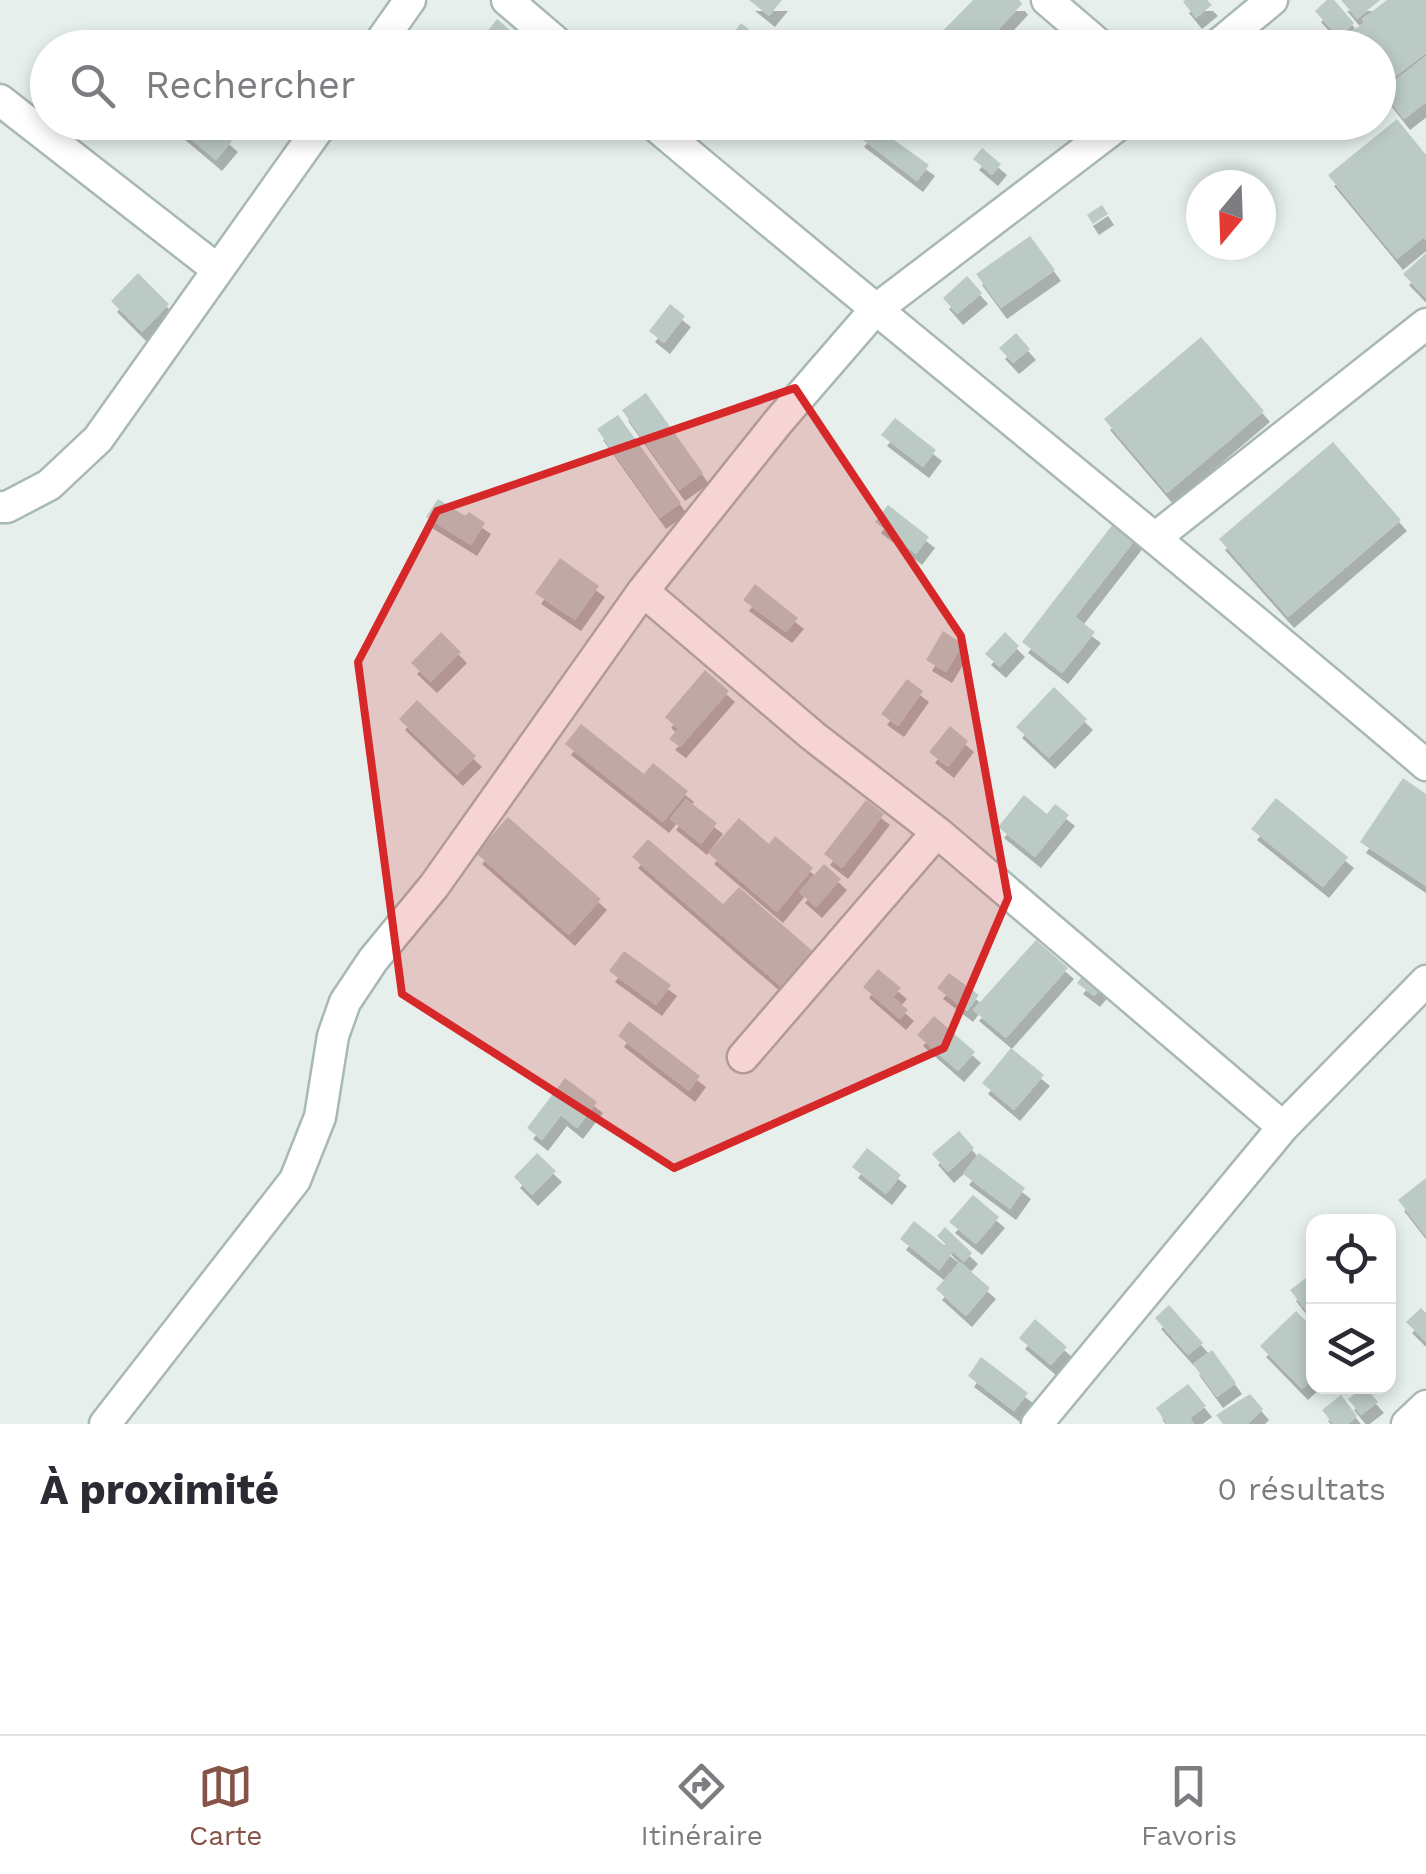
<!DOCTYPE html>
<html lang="fr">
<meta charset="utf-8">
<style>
body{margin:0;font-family:"Work Sans",sans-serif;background:#f2f2f3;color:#2b2b33}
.controls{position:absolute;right:30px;bottom:30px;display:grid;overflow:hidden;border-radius:20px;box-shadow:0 5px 15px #0003}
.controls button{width:90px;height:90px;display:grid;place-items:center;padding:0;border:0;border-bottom:2px solid #e1e1e2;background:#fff;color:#2b2b33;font:50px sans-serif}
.compass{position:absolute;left:1186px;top:170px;width:90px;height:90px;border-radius:50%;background:#fff;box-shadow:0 5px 15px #0003;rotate:199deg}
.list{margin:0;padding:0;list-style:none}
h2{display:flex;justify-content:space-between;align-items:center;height:130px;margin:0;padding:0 40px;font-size:42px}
h2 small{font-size:32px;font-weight:400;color:#7c7c81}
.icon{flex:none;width:55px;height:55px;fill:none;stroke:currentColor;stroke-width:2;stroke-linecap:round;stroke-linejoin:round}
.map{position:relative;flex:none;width:1426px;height:1424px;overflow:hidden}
.search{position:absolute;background:#fff;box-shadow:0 5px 15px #0003;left:30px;right:30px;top:30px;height:110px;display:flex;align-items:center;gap:25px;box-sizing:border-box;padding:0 35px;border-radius:55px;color:#7c7c81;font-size:38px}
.sheet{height:310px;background:#fff}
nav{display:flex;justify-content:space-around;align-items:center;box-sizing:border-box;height:140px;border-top:2px solid #e1e1e2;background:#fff;font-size:28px;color:#7c7c81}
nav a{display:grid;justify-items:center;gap:5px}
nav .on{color:#855347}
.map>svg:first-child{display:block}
.building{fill:#bbcac4;filter:url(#shadow)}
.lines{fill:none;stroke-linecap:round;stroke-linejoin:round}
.minor-casing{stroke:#a8b8b2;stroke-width:35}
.minor{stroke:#fff;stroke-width:30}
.marked{fill:#d62828;fill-opacity:0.2;stroke:#d62828;stroke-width:8;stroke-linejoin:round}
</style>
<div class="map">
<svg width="1426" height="1424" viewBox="0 0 1426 1424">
<defs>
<filter id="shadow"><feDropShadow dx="6" dy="11" stdDeviation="0" flood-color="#0004"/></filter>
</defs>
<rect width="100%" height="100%" fill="#e6efeb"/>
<path class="building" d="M749 0H782L769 16Z
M973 0H1019L1022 4 981 48H940L933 41Z
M1185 0H1207L1212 5 1196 18 1183 2Z
M1327 0H1334L1354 23 1338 37 1315 11Z
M1341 0H1380L1357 19Z
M1387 0H1426V53L1381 87 1378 48H1350L1342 37 1364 23 1362 19Z
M497 19 518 37 509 48H474Z
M741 23 757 36 748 48H722Z
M1426 56V102L1404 119 1382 91Z
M1397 119 1426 155V240L1424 237 1397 259 1328 175Z
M183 122H210L232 141 216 160 178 128Z
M869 122 929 165 917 181 858 136Z
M982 148 1001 164 992 175 973 159Z
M1102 205 1108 214 1093 224 1087 215Z
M1030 236 1055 270 1001 308 976 274Z
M1426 253V298L1403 274Z
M138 273 169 304 142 332 111 301Z
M967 276 982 293 957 314 943 298Z
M670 304 685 316 664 343 649 331Z
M1016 333 1030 349 1013 363 999 348Z
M1201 337 1264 411 1167 493 1104 419Z
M646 393 703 473 679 490 622 410Z
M618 415 681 503 660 518 597 429Z
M895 418 936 450 923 467 881 435Z
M1333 442 1401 520 1288 617 1219 539Z
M438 499 465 516 469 512 485 523 471 545 426 517Z
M888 505 929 537 916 554 875 522Z
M1117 519 1138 536 1075 617 1095 632 1062 673 1022 642Z
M560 558 599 586 575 620 535 593Z
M755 584 798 618 786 632 743 600Z
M943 631 963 644 946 672 926 660Z
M441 632 461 652 431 682 411 663Z
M1005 632 1019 646 1000 667 985 654Z
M705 670 729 691 680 747 669 739 678 729 665 717Z
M907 679 923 691 898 726 881 714Z
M1054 687 1087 719 1049 758 1016 727Z
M417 700 476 756 457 775 399 719Z
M581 724 644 774 653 763 688 791 663 822 565 744Z
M950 726 968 741 948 767 929 752Z
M1403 778 1426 794V886L1360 842Z
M1024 795 1047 814 1055 804 1069 815 1035 857 998 827Z
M1276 798 1348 857 1323 887 1251 829Z
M686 799 717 823 701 844 670 819Z
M866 800 884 814 842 868 824 854Z
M508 817 601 899 569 935 476 853Z
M739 818 769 844 775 836 813 868 777 912 708 853Z
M648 839 723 904 739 887 816 954 784 989 632 857Z
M824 864 841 879 816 907 799 892Z
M1036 940 1068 968 1006 1038 973 1010Z
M624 951 671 985 656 1005 609 971Z
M878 969 901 988 893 997 908 1010 900 1019 863 987Z
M1086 972 1103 985 1094 996 1077 983Z
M949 973 979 995 967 1011 937 988Z
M934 1016 975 1052 958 1071 917 1035Z
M629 1021 700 1076 689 1091 618 1036Z
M1011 1048 1044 1075 1014 1110 982 1083Z
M565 1078 597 1102 577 1128 561 1115 542 1140 527 1128Z
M959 1131 974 1148 948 1172 932 1154Z
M867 1148 901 1175 886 1194 852 1167Z
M537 1153 556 1171 532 1195 514 1177Z
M979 1153 1025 1188 1010 1209 963 1174Z
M1426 1178V1236L1398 1200Z
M973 1195 999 1217 976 1244 949 1222Z
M914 1221 953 1252 939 1270 900 1239Z
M945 1227 972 1253 964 1262 937 1236Z
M960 1262 990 1288 966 1316 936 1289Z
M1314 1272V1321L1290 1290Z
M1169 1305 1203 1343 1188 1355 1155 1318Z
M1421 1308 1426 1313V1342L1406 1322Z
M1296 1311 1314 1329V1378L1302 1389 1260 1346Z
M1035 1319 1067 1347 1051 1365 1019 1338Z
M1212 1350 1236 1383 1217 1397 1193 1364Z
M981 1357 1028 1393 1014 1411 968 1376Z
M1188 1384 1206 1406 1190 1418 1194 1424H1167L1156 1408Z
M1364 1386 1378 1402 1361 1415 1348 1399Z
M1250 1394 1263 1409 1248 1424H1223L1216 1415Z
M1341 1395 1357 1416 1348 1424H1333L1322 1410Z"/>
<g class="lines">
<defs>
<path id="minor" d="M507 0 563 48
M1047 0 1103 48
M376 48 410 0
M1214 48 1272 0
M0 100 218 270
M651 122C908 339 1171 547 1426 765
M0 507H7L49 485 98 439 323 122
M1155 538 1426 324
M643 591 813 736 937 832 1283 1127
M743 1057 937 832
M105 1424 295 1180 320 1117 333 1036 345 1002 373 960 434 886 643 591 778 422 874 311 1122 122
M1037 1424 1283 1127 1426 981
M1407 1424 1426 1406"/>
</defs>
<use href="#minor" class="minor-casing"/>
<use href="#minor" class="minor"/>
</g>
<path class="marked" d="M795 388 961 636 1008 898 944 1048 674 1168 402 994 358 662 437 511Z"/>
</svg>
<div class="controls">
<button><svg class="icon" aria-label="locate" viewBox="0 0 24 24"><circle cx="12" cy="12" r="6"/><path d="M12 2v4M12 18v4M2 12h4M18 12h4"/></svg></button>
<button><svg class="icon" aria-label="layers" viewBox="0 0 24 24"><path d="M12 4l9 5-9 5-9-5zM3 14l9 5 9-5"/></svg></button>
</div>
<svg class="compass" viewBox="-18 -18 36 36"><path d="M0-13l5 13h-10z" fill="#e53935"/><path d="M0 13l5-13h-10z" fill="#7c7c81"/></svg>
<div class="search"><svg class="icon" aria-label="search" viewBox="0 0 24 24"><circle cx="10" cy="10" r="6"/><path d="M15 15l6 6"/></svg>Rechercher</div>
</div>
<section class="sheet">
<h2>À proximité<small>0 résultats</small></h2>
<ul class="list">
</ul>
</section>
<nav>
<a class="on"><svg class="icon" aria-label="map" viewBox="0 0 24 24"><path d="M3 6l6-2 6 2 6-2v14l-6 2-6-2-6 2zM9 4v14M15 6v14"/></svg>Carte</a>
<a><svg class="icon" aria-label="directions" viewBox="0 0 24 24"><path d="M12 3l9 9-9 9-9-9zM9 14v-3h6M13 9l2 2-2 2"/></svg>Itinéraire</a>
<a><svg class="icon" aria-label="saved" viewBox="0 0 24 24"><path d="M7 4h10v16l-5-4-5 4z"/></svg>Favoris</a>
</nav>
